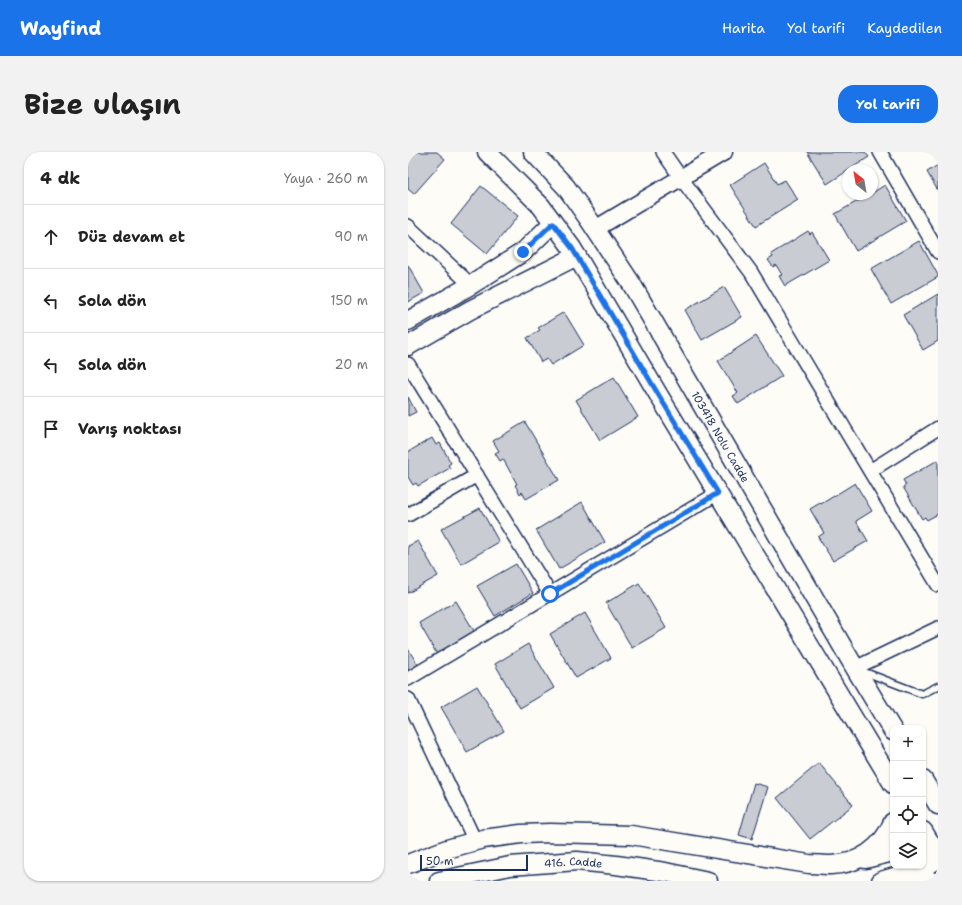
<!DOCTYPE html>
<html lang="tr">
<meta charset="utf-8">
<style>
body{margin:0;font-family:"Shantell Sans",sans-serif;background:#f2f2f2;color:#222}
.controls{position:absolute;right:12px;bottom:12px;display:grid;overflow:hidden;border-radius:8px;box-shadow:0 1px 3px #0004}
.controls button{width:36px;height:36px;display:grid;place-items:center;padding:0;border:0;border-bottom:1px solid #e0e0e0;background:#fff;color:#222;font:20px sans-serif}
.compass{position:absolute;left:434px;top:12px;width:36px;height:36px;border-radius:50%;background:#fff;box-shadow:0 1px 3px #0004;rotate:329deg}
.scale{position:absolute;left:12px;bottom:10px;width:108px;box-sizing:border-box;padding-left:4px;border:2px solid #1b2f5e;border-top:0;font-size:11px;line-height:14px;white-space:nowrap;color:#1b2f5e;-webkit-text-stroke:3px #fdfcf7;paint-order:stroke}
.stop{position:absolute;width:12px;height:12px;margin:-9px;border:3px solid #1a73e8;border-radius:50%;background:#fff}
.stop.end{background:#1a73e8;border-color:#fff;box-shadow:0 1px 4px #0008}
.list{margin:0;padding:0;list-style:none}
h2{display:flex;justify-content:space-between;align-items:center;height:52px;margin:0;padding:0 16px;font-size:17px}
h2 small{font-size:13px;font-weight:400;color:#767676}
.list li{display:grid;grid-template-columns:26px 1fr auto;gap:12px;align-items:center;box-sizing:border-box;height:64px;padding:0 16px;border-top:1px solid #e0e0e0}
.list b{display:block;font-size:15px;white-space:nowrap}
.list em{font-size:13px;font-style:normal;color:#767676}
.icon{flex:none;width:22px;height:22px;fill:none;stroke:currentColor;stroke-width:2;stroke-linecap:round;stroke-linejoin:round}
.map{position:relative;flex:none;width:530px;height:729px;overflow:hidden;border-radius:16px}
header{display:flex;align-items:center;gap:24px;box-sizing:border-box;height:56px;padding:0 20px;background:#1a73e8;color:#fff}
header strong{font-size:19px}
nav{display:flex;gap:22px;margin-inline-start:auto;font-size:14px}
.intro{display:flex;align-items:center;justify-content:space-between;box-sizing:border-box;height:96px;padding:0 24px}
h1{margin:0;font-size:28px}
.button{padding:10px 18px;border-radius:16px;background:#1a73e8;color:#fff;font-size:14px;font-weight:700}
main{display:flex;gap:24px;padding:0 24px}
aside{flex:1;background:#fff;border-radius:16px;box-shadow:0 1px 3px #0004}
.map>svg:first-child{display:block}
.building{fill:#c9ccd3;stroke:#1b2f5e}
.lines{fill:none;stroke-linecap:round;stroke-linejoin:round}
.service-casing{stroke:#1b2f5e;stroke-width:9}
.minor-casing{stroke:#1b2f5e;stroke-width:16}
.tertiary-casing{stroke:#1b2f5e;stroke-width:19}
.secondary-casing{stroke:#1b2f5e;stroke-width:21}
.service{stroke:#fdfcf7;stroke-width:6}
.minor{stroke:#fdfcf7;stroke-width:13}
.tertiary{stroke:#fdfcf7;stroke-width:16}
.secondary{stroke:#fdfcf7;stroke-width:18}
.route{stroke:#1a73e8;stroke-width:5}
.labels{text-anchor:middle;stroke-width:3.5;stroke-linejoin:round;paint-order:stroke}
.street-label{font-size:11px;fill:#1b2f5e;stroke:#fdfcf7}
</style>
<header>
<strong>Wayfind</strong>
<nav><a>Harita</a><a>Yol tarifi</a><a>Kaydedilen</a></nav>
</header>
<div class="intro"><h1>Bize ulaşın</h1><a class="button">Yol tarifi</a></div>
<main>
<aside>
<h2>4 dk<small>Yaya · 260 m</small></h2>
<ul class="list">
<li><svg class="icon" aria-label="ahead" viewBox="0 0 24 24"><path d="M12 20V5M6 11l6-6 6 6"/></svg><div><b>Düz devam et</b></div><em>90 m</em></li>
<li><svg class="icon" aria-label="left" viewBox="0 0 24 24"><path d="M17 20v-9H6M10 6l-5 5 5 5"/></svg><div><b>Sola dön</b></div><em>150 m</em></li>
<li><svg class="icon" aria-label="left" viewBox="0 0 24 24"><path d="M17 20v-9H6M10 6l-5 5 5 5"/></svg><div><b>Sola dön</b></div><em>20 m</em></li>
<li><svg class="icon" aria-label="arrive" viewBox="0 0 24 24"><path d="M6 21V4h12l-3 4 3 4H6"/></svg><div><b>Varış noktası</b></div></li>
</ul>
</aside>
<div class="map">
<svg width="530" height="729" viewBox="0 0 530 729">
<rect width="100%" height="100%" fill="#fdfcf7"/>
<filter id="ink" filterUnits="userSpaceOnUse"><feTurbulence type="fractalNoise" baseFrequency=".025" numOctaves="2"/><feDisplacementMap in="SourceGraphic" scale="8" xChannelSelector="R" yChannelSelector="G"/><feConvolveMatrix kernelMatrix="1 2 1 2 8 2 1 2 1" color-interpolation-filters="sRGB"/></filter>
<g filter="url(#ink)">
<path class="building" d="M0 0H29L37 7 6 42 0 37Z
M399 0H457L461 5 419 32Z
M356 11 369 32 377 28 390 48 348 74 322 33Z
M530 13V39L519 20Z
M477 33 498 69 448 99 427 62 462 42H464V41Z
M73 34 110 64 79 102 43 72Z
M400 79 402 82 404 80 421 108 377 134 371 124 374 123 368 113 365 115 360 108 365 105 363 102Z
M511 89 530 123V125L483 152 463 117Z
M0 113 16 141 0 150Z
M316 135 334 165 294 188 277 158Z
M530 142V189L515 198 495 163Z
M156 160 176 193 143 213 139 207 133 210 119 186 132 178 130 176Z
M348 184 374 224 330 252 325 244 330 241 310 209Z
M206 225 230 265 192 288 168 248Z
M0 245 8 260 0 264Z
M117 270 151 328 118 347 114 340 112 342 107 333 109 332 95 307 92 309 87 301 91 299 85 289Z
M24 286 28 293 32 291 43 311 40 313 42 316 10 334 8 331 5 333 0 325V300Z
M530 308V362L519 368 517 365 514 367 495 335 498 333 495 328Z
M447 331 464 359 448 369 460 389 425 409 410 385 416 381 402 357 412 351 413 352Z
M174 350 197 390 151 417 128 378Z
M72 356 91 390 53 412 33 377Z
M10 389 30 424 0 441V394Z
M108 412 125 441 87 464 69 434Z
M231 431 258 476 224 496 198 451Z
M48 449 68 482 30 504 11 471Z
M177 461 203 506 168 526 142 482Z
M120 492 146 536 112 556 87 512Z
M0 497 12 516 0 523Z
M69 534 96 579 59 600 33 555Z
M411 611 445 653 402 687 369 646Z
M346 631 360 635 344 687 331 683Z"/>
<g class="lines">
<defs>
<path id="service" d="M454 519 514 542 530 534"/>
<path id="minor" d="M255 0 273 26 343 120 530 433
M472 0 530 100
M0 74 63 133
M0 212 142 442
M462 319 530 276
M0 363 69 323
M447 516 530 476
M0 527 310 341
M0 547 67 689"/>
<path id="tertiary" d="M187 77 316 0"/>
<g id="secondary">
<path d="M79 0 133 54 164 96 250 242 485 632"/>
<path id="s1" d="M125 0 158 35 182 69 223 131 447 516 485 579"/>
<path d="M0 169 63 133 115 100 145 71"/>
<path d="M0 194 62 158 169 104"/>
<path d="M515 628 530 653"/>
<path d="M515 679 530 704"/>
<path d="M457 707 485 700"/>
<path d="M0 712 39 697 75 687 113 682 142 681 223 683 401 712C408 712 416 713 423 713 451 712 474 697 485 670"/>
<path d="M497 722 523 729"/>
<path id="s2" d="M31 729 102 714 169 709 208 713 257 720 300 729"/>
<path d="M473 729 497 722 530 708"/>
</g>
</defs>
<use href="#service" class="service-casing"/>
<use href="#minor" class="minor-casing"/>
<use href="#tertiary" class="tertiary-casing"/>
<use href="#secondary" class="secondary-casing"/>
<use href="#service" class="service"/>
<use href="#minor" class="minor"/>
<use href="#tertiary" class="tertiary"/>
<use href="#secondary" class="secondary"/>
</g>
</g>
<g class="lines" filter="url(#ink)">
<path class="route" d="M115 100 145 71 164 96 250 242 310 341 142 442"/>
</g>
<g class="labels">
<g class="street-label">
<text dy="4" stroke="none"><textPath href="#s1" startOffset="342">103418 Nolu Cadde</textPath></text>
<text dy="4" stroke="none"><textPath href="#s2" startOffset="136">416. Cadde</textPath></text>
</g>
</g>
</svg>
<div class="controls">
<button>+</button>
<button>−</button>
<button><svg class="icon" aria-label="locate" viewBox="0 0 24 24"><circle cx="12" cy="12" r="6"/><path d="M12 2v4M12 18v4M2 12h4M18 12h4"/></svg></button>
<button><svg class="icon" aria-label="layers" viewBox="0 0 24 24"><path d="M12 4l9 5-9 5-9-5zM3 14l9 5 9-5"/></svg></button>
</div>
<svg class="compass" viewBox="-18 -18 36 36"><path d="M0-13l5 13h-10z" fill="#e53935"/><path d="M0 13l5-13h-10z" fill="#767676"/></svg>
<div class="scale">50 m</div>
<div class="stop" style="left:142px;top:442px"></div>
<div class="stop end" style="left:115px;top:100px"></div>
</div>
</main>
